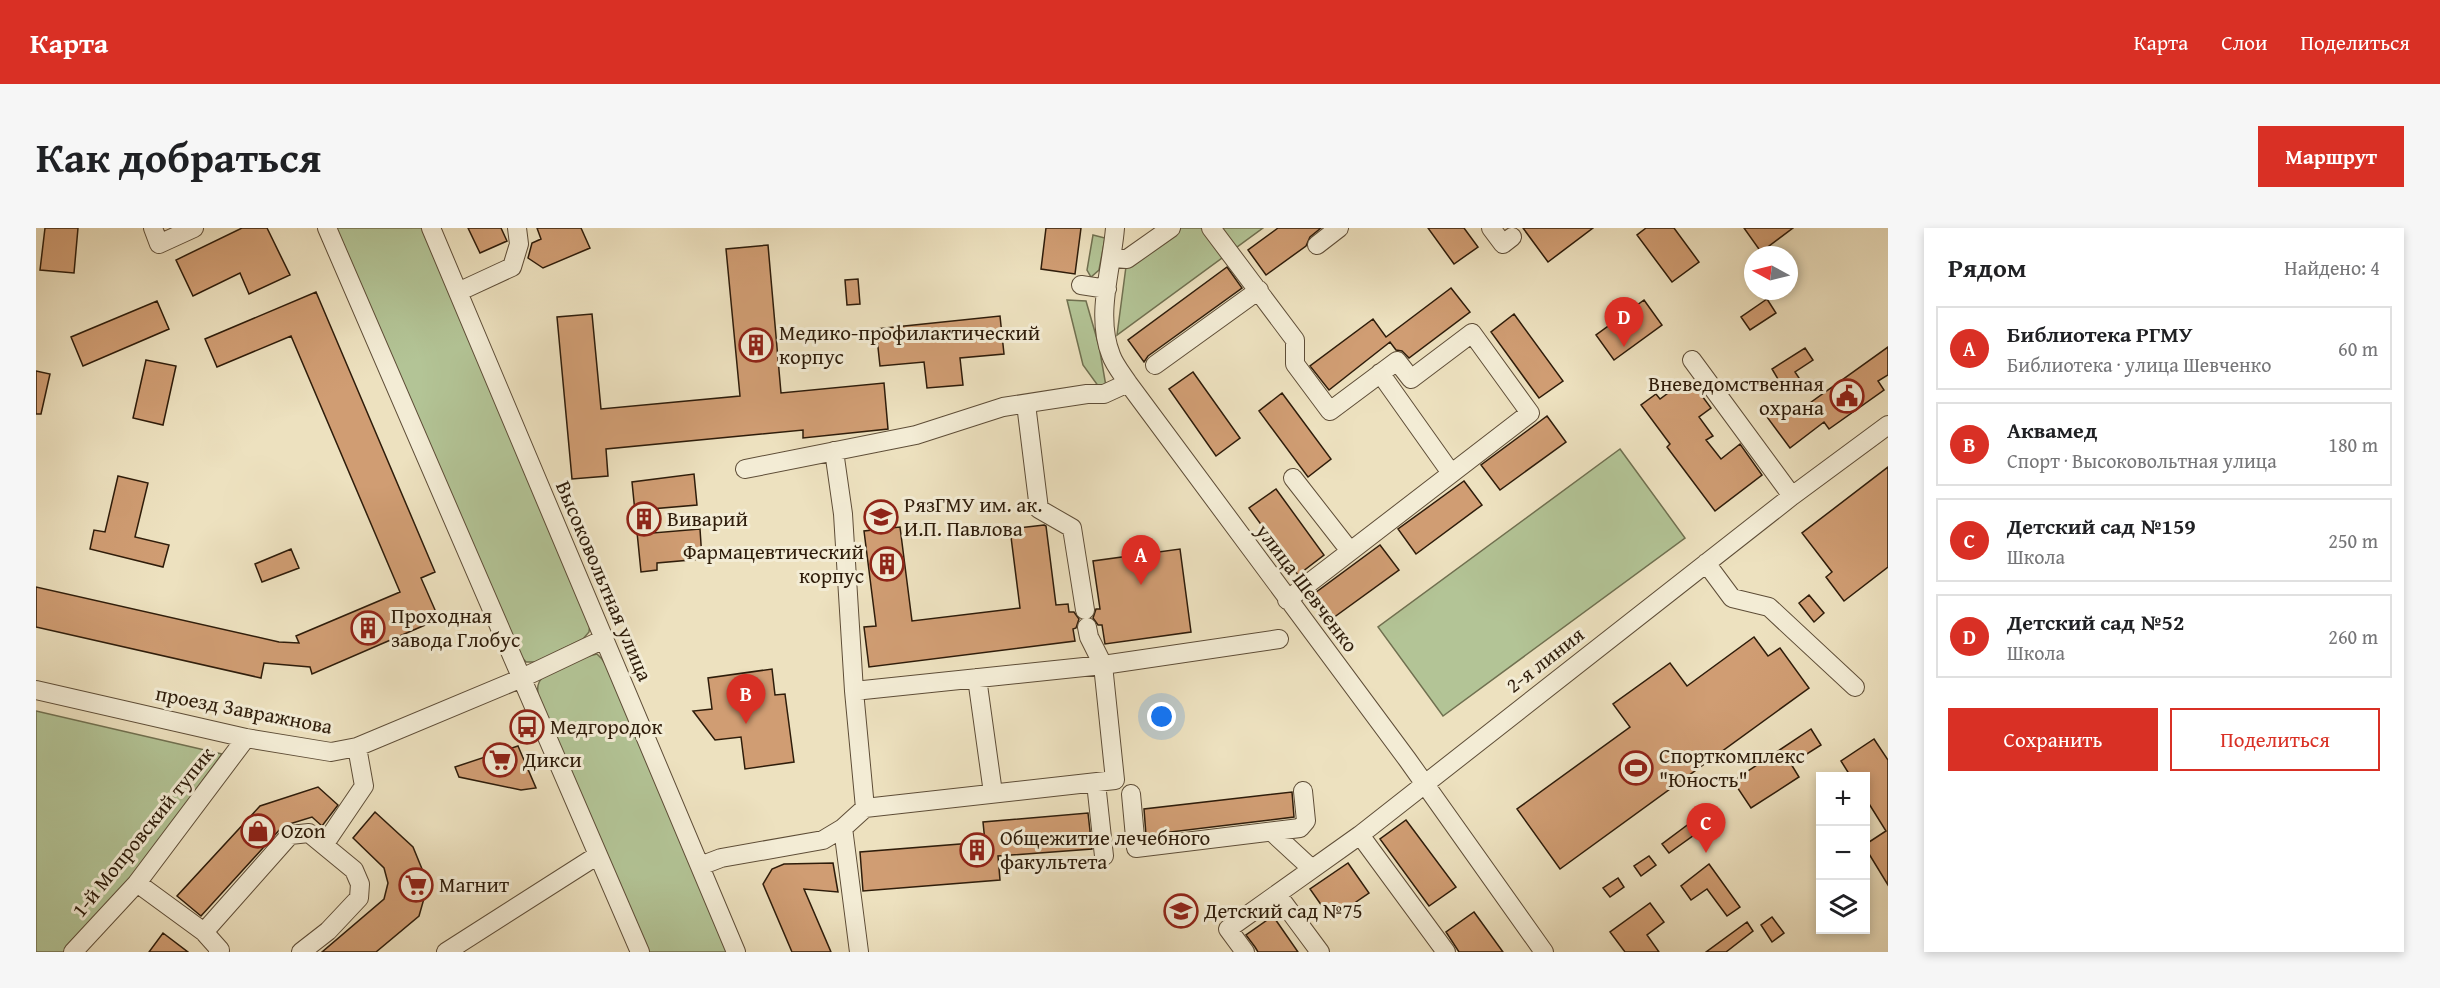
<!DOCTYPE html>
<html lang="ru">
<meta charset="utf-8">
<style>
body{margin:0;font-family:"Gentium Book Plus",serif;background:#f6f6f6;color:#202124}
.controls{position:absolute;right:18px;bottom:18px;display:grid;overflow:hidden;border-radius:0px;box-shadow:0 3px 9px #0003}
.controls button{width:54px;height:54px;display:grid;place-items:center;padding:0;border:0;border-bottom:2px solid #e0e0e0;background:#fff;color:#202124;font:30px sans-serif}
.compass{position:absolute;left:1708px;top:18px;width:54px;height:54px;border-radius:50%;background:#fff;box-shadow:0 3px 9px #0003;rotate:277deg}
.you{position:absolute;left:1126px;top:489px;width:21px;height:21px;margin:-15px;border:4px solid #fff;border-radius:50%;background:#1a73e8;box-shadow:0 0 0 9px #1a73e833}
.badge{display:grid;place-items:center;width:39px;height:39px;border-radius:50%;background:#d93025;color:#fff;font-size:20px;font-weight:700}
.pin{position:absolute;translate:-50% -50px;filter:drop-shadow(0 2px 3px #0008)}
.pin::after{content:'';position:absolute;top:32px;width:21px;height:18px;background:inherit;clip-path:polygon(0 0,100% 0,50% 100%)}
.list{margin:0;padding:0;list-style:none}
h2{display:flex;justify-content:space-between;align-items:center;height:78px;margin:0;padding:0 24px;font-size:26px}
h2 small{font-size:20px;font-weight:400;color:#757577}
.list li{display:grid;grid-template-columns:39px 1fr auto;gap:18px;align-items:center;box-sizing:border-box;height:84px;margin:0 12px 12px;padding:0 12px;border:2px solid #e0e0e0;border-radius:0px}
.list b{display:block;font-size:22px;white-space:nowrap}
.list p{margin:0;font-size:20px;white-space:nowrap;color:#757577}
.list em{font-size:20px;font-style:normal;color:#757577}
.actions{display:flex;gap:12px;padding:18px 24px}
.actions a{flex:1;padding:14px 0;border:2px solid #d93025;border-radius:0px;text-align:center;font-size:21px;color:#d93025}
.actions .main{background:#d93025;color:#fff}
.icon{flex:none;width:33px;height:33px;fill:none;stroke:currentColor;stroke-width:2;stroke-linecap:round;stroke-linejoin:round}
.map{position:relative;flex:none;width:1852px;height:724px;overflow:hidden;border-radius:0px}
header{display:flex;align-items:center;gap:36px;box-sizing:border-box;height:84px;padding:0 30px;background:#d93025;color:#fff}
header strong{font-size:28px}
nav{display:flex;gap:33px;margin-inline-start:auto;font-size:21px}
.intro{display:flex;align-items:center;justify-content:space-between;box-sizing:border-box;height:144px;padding:0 36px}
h1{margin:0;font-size:42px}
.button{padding:15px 27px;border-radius:0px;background:#d93025;color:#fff;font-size:21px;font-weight:700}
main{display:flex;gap:36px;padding:0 36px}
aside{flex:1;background:#fff;border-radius:0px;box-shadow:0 3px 9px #0003}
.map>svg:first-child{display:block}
.green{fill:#b3c496;stroke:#707050;stroke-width:1.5}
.building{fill:#d09d73;stroke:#2e1c0a;stroke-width:1.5}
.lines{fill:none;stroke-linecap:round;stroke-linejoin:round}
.minor-casing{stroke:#5e4d37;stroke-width:20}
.minor{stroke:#f3ecd5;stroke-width:18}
.labels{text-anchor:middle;stroke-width:6;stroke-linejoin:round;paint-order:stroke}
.poi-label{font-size:21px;fill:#2e1c0a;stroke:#f3ecd5;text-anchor:start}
.street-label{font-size:21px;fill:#2e1c0a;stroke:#f3ecd5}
</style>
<header>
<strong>Карта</strong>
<nav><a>Карта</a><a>Слои</a><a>Поделиться</a></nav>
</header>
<div class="intro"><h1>Как добраться</h1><a class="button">Маршрут</a></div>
<main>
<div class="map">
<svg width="1852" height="724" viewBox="0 0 1852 724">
<rect width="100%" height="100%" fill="#ede1bf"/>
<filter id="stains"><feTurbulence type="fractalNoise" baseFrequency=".00333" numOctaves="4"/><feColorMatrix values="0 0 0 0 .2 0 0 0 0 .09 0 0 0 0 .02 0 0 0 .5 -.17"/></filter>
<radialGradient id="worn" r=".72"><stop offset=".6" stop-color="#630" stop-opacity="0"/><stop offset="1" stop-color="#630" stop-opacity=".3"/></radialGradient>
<path class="green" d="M299 0H387L554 395 553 404 547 411 500 434H490L483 426Z
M1135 0H1227L1081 107 1091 31Z
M1057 7 1069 10 1063 42 1055 49 1051 42Z
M1031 72 1050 73 1063 118 1071 164 1068 166 1047 137Z
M1584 221 1649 310 1407 488 1342 399Z
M561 426 566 431 573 442 695 724H612L502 469C502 463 500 456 506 450 513 443 550 428 561 426Z
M0 483 186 526 43 724H0Z"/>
<path class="building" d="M9 0H42L38 45 4 42Z
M206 0H231L254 47 213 66 204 45 157 68 140 32Z
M432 0H465L471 13 444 25Z
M501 0H545L554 20 507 40 492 30 496 15 505 11Z
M1010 0H1045L1039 46 1005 41Z
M1242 0H1285L1274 9 1270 18 1230 47 1212 22Z
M1392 0H1428L1442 19 1418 36Z
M1487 0H1557L1512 34Z
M1610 0H1638L1663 34 1636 54 1601 7Z
M1708 0H1757L1725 24Z
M732 17 745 165 848 155 852 201 767 210V202L570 221 572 248 536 251 521 89 556 86 565 181 704 168 690 21Z
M1191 39 1206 60 1112 128 1108 134 1092 112Z
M822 51 824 76 811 77 809 52Z
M1415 60 1434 84 1373 130 1366 123 1360 122 1354 114 1293 162 1274 138 1337 91 1350 109Z
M280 64 399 344 385 350 403 391 276 446 274 439 228 435 225 450 0 399V359L243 414 263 415 260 408 364 364 255 108 181 139 169 111Z
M1731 71 1740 85 1714 102 1705 89Z
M1608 72 1626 97 1578 132 1560 107Z
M121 73 133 101 47 138 35 109Z
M1478 86 1527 153 1503 170 1455 104Z
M964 88 968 126 924 130 927 157 891 160 888 134 844 138 840 101Z
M1852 119V147L1842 153 1848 162 1793 201 1788 194 1754 220 1731 189 1748 176 1757 187Z
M1769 120 1777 132 1759 144 1765 153 1749 163 1736 141Z
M110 132 140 138 127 197 97 190Z
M0 143 14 146 5 186H0Z
M1157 144 1204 210 1180 228 1133 161Z
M1655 153 1675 180 1663 189 1677 208 1670 212 1685 231 1704 216 1726 247 1679 283 1631 219 1634 216 1605 177 1620 166 1624 171 1639 160 1642 163Z
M1246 165 1295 231 1272 249 1223 183Z
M1511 188 1530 214 1464 262 1445 237Z
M1852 239V339L1808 373 1790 349 1796 344 1766 305Z
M658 246 661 277 615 281 617 305 664 301 666 331 621 335V342L605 344 596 254Z
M82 248 112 255 99 309 133 317 127 339 54 321 58 302 69 304Z
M1428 253 1446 277 1380 326 1362 301Z
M1240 261 1288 327 1262 347 1213 280Z
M1008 297 1010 298 1020 377 1032 376 1033 384H1038L1043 391 1040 400 1037 401 1039 413 833 439 828 399 840 398 828 303 864 299 876 393 984 380 974 301Z
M1344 317 1363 342 1297 390 1279 365Z
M255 321 263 340 226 354 219 336Z
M1144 321 1155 404 1069 416 1066 397H1062L1057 390 1060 381H1064L1057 333Z
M1773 367 1788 385 1778 394 1763 375Z
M1718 409 1732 428 1744 420 1773 460 1524 641 1481 581 1594 499 1577 476 1634 435 1651 458Z
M736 441 739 467 749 466 758 534 709 541 705 509 679 512 657 483 676 481 672 450Z
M1775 501 1785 517 1755 536 1763 549 1715 580 1697 553Z
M1838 511 1852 532V657L1830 621V616L1850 603 1830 571V549H1815L1805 533Z
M482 518 500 560 485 562 423 549 419 539Z
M282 559 302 577 286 598 276 589 247 598 165 688 141 668 224 578Z
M1256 564 1258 589 1110 607 1108 581Z
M339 584 377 619 386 641 389 667 383 688 340 724H286L348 671 352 655 348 640 317 610Z
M1052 585 1056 621 962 628 964 652 827 663 824 624 949 614 947 594Z
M1370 592 1420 659 1393 678 1344 611Z
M1658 592 1665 602 1633 625 1626 616Z
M1613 628 1620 637 1605 648 1598 638Z
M797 635 802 664 768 661 795 724H756L727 656 736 641 748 636Z
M1312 635 1333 665 1295 691 1274 661Z
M1673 636 1704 679 1691 688 1671 661 1655 672 1645 658Z
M1582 650 1588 659 1574 669 1567 660Z
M1614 675 1628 694 1611 707 1623 724H1589L1574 704Z
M1438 684 1467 724H1423L1410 704Z
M1237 688 1262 724H1222L1219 719 1210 707Z
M1736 689 1748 705 1736 714 1725 697Z
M1711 694 1717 703 1690 724H1670Z
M127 705 152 724H113Z"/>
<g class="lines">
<defs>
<path id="minor" d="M117 0 123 16 158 0
M291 0 604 724
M395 0 700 724
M1079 0C1076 40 1059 87 1075 127 1078 136 1086 146 1092 155L1371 531 1508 724
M1175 0 1259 112V136L1294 183 1361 133 1375 151 1436 105 1494 185 1251 372
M1455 0 1467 16 1476 9
M1281 17 1303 0
M1077 30 1091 31 1135 0
M1045 57 1071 61
M422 64 476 39 483 16 481 0
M1656 132 1756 268
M1119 137 1223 62
M1344 145 1415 245
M990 176 1003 281 1036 300 1049 382
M709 241 880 207 967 179 1051 166H1068L1092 155
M1257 250 1314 323
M1670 335 1696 370 1733 379 1819 459
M1051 399 1053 409 1067 437 1243 411
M941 450 957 565
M0 462 210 510 295 524 321 519 486 450 568 411
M818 463 829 580
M1060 555 1068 628
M1095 566 1100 620 1264 600 1270 593 1267 563
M807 600 823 724
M1236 604 1276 641
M1324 607 1410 724
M288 617 328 558 321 519
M664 638 685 630 787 612 807 600 829 580 1079 552 1067 437 818 463 807 286 798 223
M101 655 168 704
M1241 666 1284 724
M37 724 101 655 210 510
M182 724 184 722 168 704 254 607 273 605 318 642 324 656 323 670 292 703 265 724
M410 724 562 627
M1209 724 1192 701 1324 607 1756 268 1852 197"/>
</defs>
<use href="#minor" class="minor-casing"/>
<use href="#minor" class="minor"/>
</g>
<defs>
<symbol id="building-ring" viewBox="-11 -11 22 22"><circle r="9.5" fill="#f3ecd5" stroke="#8f2418" stroke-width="1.5"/><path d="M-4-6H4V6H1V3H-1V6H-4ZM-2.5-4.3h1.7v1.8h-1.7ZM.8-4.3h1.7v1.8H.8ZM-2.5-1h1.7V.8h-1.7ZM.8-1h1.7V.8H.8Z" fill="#8f2418"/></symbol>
<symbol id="civic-ring" viewBox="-11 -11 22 22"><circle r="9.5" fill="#f3ecd5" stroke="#8f2418" stroke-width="1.5"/><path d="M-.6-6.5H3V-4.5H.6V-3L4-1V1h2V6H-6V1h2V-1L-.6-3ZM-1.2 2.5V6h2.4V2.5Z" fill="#8f2418"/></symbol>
<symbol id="university-ring" viewBox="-11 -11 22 22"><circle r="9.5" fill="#f3ecd5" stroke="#8f2418" stroke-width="1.5"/><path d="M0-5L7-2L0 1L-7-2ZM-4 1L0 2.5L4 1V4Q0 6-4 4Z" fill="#8f2418"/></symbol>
<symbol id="bus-ring" viewBox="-11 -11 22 22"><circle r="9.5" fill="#f3ecd5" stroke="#8f2418" stroke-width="1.5"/><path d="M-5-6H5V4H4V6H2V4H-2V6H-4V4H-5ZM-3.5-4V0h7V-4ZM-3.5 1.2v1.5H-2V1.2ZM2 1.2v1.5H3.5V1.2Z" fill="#8f2418"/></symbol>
<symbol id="supermarket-ring" viewBox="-11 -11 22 22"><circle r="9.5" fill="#f3ecd5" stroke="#8f2418" stroke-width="1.5"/><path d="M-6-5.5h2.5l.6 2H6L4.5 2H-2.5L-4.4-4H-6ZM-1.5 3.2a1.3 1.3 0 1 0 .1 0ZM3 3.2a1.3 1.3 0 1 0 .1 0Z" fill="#8f2418"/></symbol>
<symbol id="stadium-ring" viewBox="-11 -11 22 22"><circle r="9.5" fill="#f3ecd5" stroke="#8f2418" stroke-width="1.5"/><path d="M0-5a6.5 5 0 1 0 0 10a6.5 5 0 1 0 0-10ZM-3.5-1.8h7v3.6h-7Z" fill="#8f2418"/></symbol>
<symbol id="shop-ring" viewBox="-11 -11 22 22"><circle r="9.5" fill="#f3ecd5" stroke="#8f2418" stroke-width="1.5"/><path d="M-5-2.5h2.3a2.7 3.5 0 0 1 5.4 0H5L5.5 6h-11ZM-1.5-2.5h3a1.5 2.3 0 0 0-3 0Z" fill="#8f2418"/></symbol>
<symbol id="school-ring" viewBox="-11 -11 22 22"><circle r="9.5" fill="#f3ecd5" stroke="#8f2418" stroke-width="1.5"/><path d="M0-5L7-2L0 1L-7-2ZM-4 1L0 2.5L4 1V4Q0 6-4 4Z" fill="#8f2418"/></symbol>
</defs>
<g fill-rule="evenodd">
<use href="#building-ring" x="701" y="98" width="38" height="38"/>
<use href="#civic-ring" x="1792" y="149" width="38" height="38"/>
<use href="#university-ring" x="826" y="270" width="38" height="38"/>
<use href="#building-ring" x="589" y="272" width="38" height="38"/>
<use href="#building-ring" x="832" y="317" width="38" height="38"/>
<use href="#building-ring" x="313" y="381" width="38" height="38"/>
<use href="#bus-ring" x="472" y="480" width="38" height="38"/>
<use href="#supermarket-ring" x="445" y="513" width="38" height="38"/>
<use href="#stadium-ring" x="1581" y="521" width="38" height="38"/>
<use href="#shop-ring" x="203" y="584" width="38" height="38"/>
<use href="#building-ring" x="922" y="603" width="38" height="38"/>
<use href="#supermarket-ring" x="361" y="638" width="38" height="38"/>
<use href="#school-ring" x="1126" y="664" width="38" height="38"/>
</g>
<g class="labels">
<g class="poi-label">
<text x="743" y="112">Медико-профилактический<tspan x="743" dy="24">корпус</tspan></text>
<text x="1788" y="163" text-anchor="end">Вневедомственная<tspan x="1788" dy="24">охрана</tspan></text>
<text x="868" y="284">РязГМУ им. ак.<tspan x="868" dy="24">И.П. Павлова</tspan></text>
<text x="631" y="298">Виварий</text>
<text x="828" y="331" text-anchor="end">Фармацевтический<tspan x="828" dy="24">корпус</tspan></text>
<text x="355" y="395">Проходная<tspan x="355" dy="24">завода Глобус</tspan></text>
<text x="514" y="506">Медгородок</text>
<text x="1623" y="535">Спорткомплекс<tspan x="1623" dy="24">"Юность"</tspan></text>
<text x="487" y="539">Дикси</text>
<text x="245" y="610">Ozon</text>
<text x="964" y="617">Общежитие лечебного<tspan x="964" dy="24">факультета</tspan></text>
<text x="403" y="664">Магнит</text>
<text x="1168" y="690">Детский сад №75</text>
</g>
<g class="street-label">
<text transform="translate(568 353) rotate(67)" y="7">Высоковольтная улица</text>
<text transform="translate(1271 360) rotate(53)" y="7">улица Шевченко</text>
<text transform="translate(1509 432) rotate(-38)" y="7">2-я линия</text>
<text transform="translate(208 482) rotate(11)" y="7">проезд Завражнова</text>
<text transform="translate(107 604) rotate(-51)" y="7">1-й Мопровский тупик</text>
</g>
</g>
<rect width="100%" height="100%" filter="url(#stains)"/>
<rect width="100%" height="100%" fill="url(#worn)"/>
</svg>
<div class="controls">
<button>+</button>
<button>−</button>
<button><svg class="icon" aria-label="layers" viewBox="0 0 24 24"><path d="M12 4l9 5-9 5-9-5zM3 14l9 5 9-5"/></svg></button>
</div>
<svg class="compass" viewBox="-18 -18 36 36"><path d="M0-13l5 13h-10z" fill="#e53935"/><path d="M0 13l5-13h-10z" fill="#757577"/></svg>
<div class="you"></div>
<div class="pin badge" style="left:1105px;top:357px">A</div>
<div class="pin badge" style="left:710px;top:496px">B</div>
<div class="pin badge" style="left:1670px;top:625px">C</div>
<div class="pin badge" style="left:1588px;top:119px">D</div>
</div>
<aside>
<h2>Рядом<small>Найдено: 4</small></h2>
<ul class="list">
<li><span class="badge">A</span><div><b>Библиотека РГМУ</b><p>Библиотека · улица Шевченко</p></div><em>60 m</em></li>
<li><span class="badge">B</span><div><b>Аквамед</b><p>Спорт · Высоковольтная улица</p></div><em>180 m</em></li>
<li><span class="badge">C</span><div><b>Детский сад №159</b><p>Школа</p></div><em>250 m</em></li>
<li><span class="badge">D</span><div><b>Детский сад №52</b><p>Школа</p></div><em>260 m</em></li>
</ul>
<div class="actions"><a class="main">Сохранить</a><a>Поделиться</a></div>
</aside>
</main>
